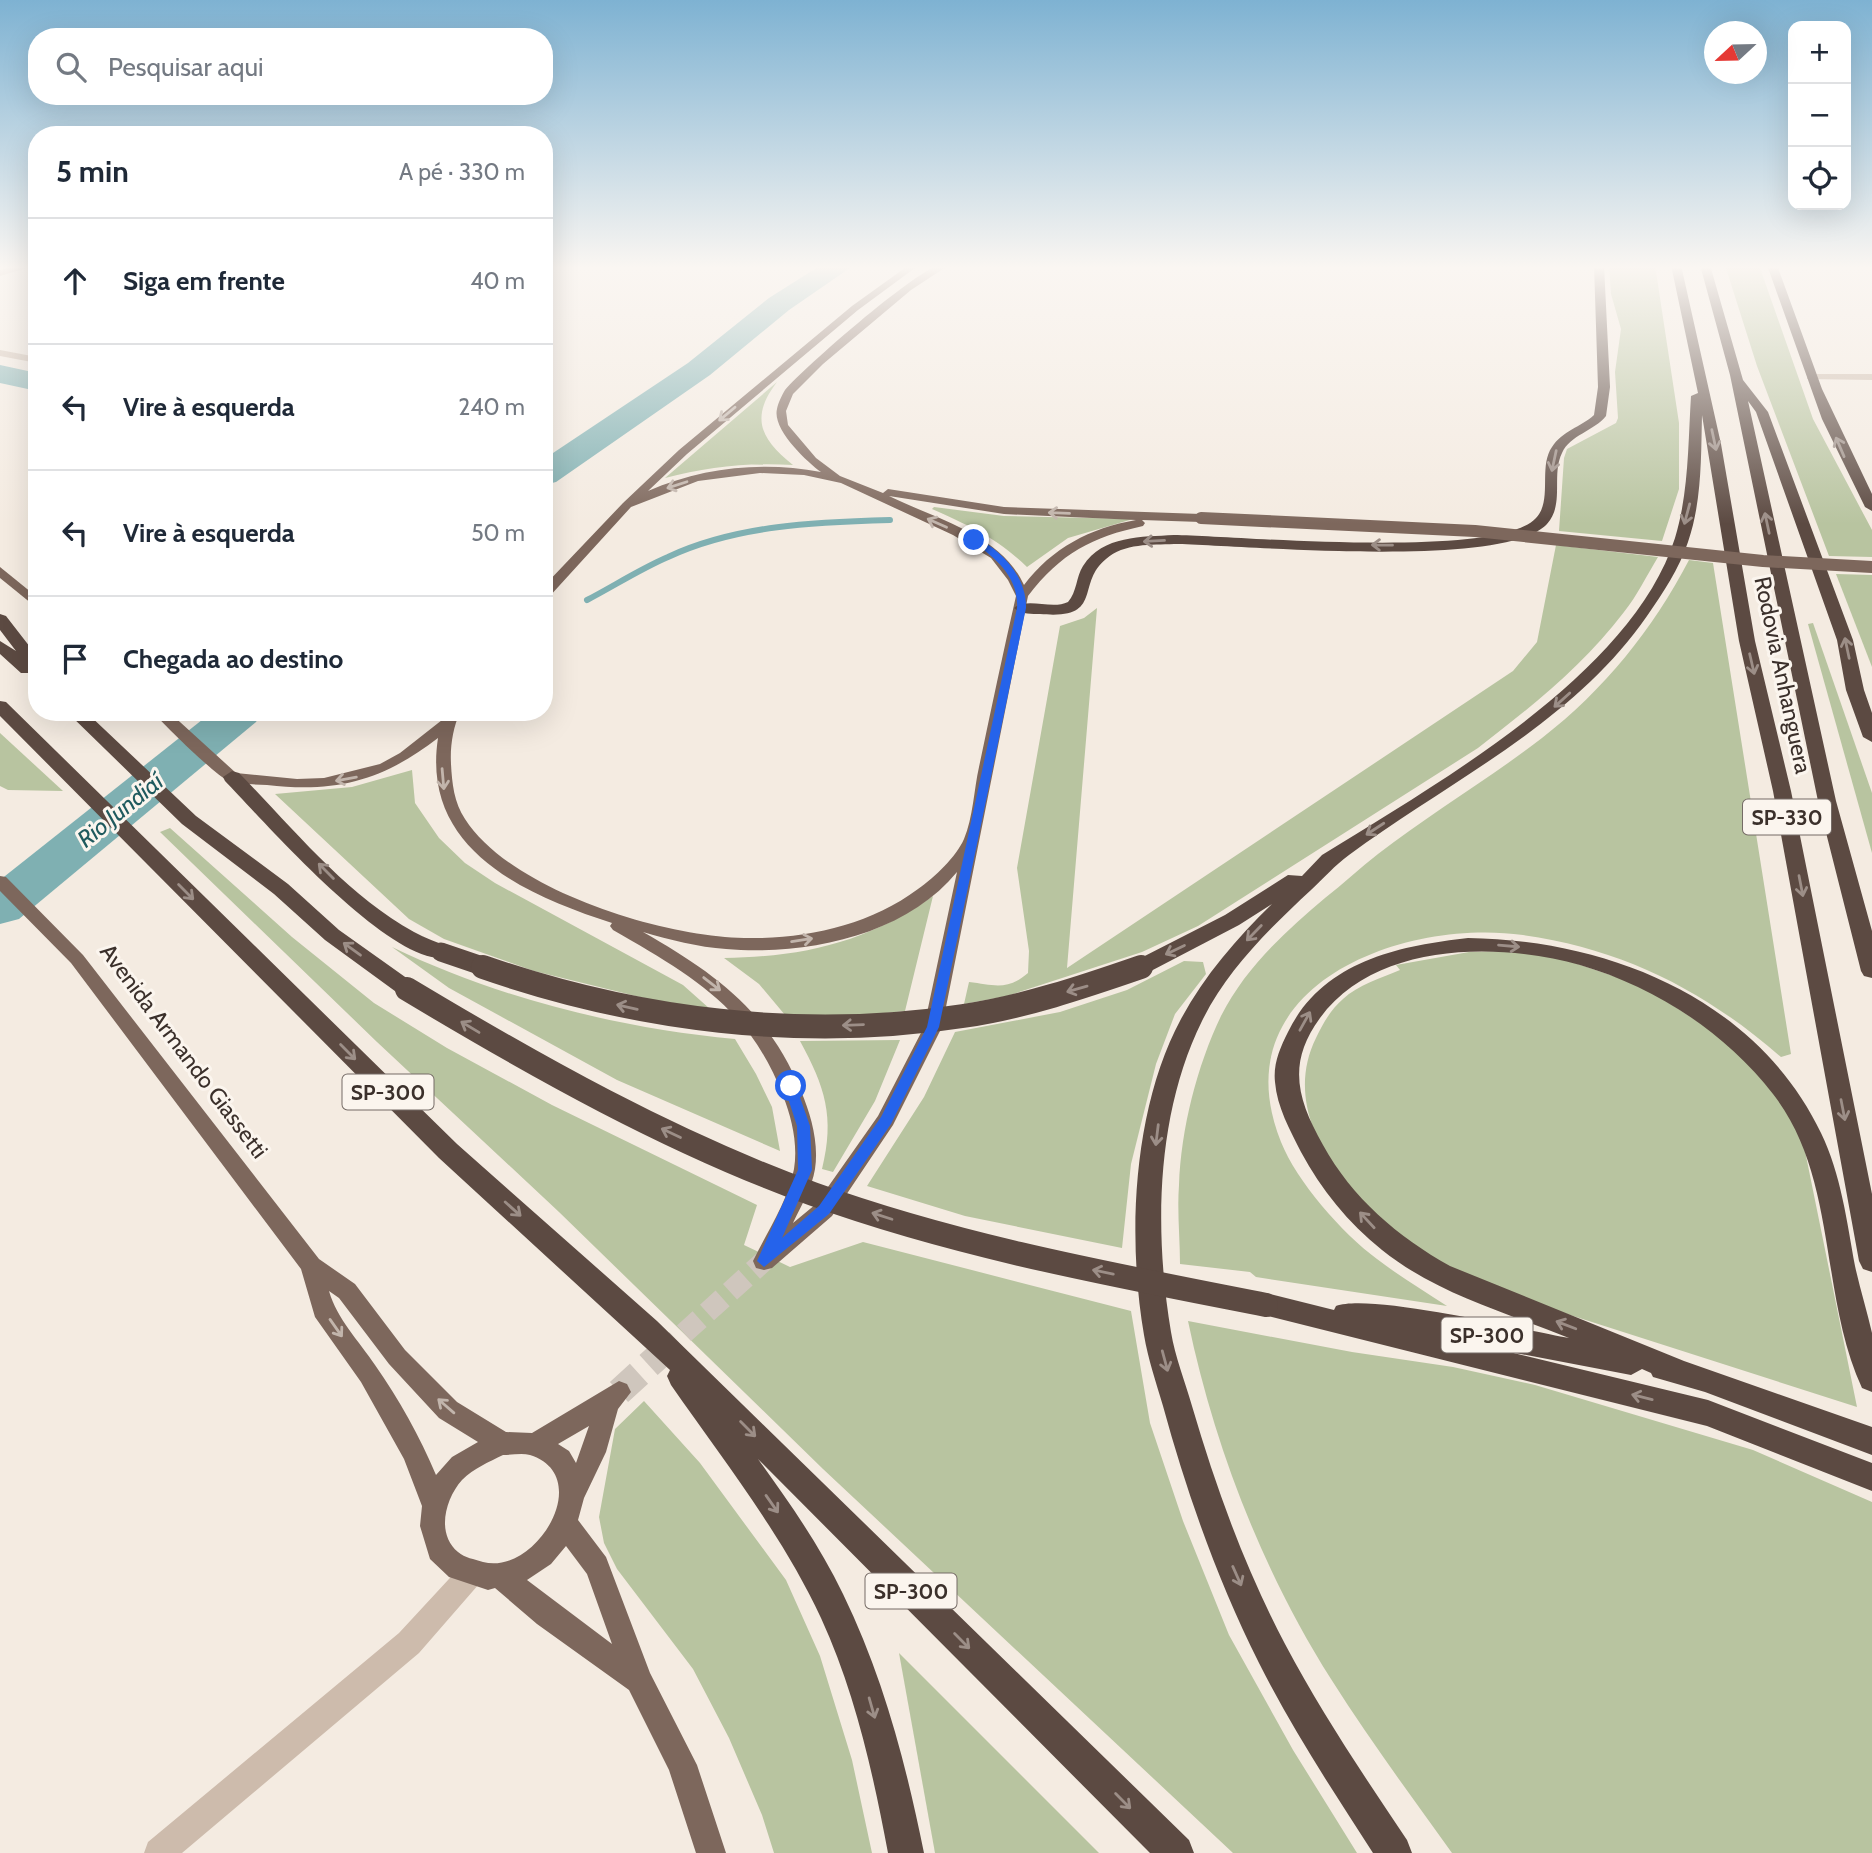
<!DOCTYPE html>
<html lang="pt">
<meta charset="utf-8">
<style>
:root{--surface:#fff;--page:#f6f6f7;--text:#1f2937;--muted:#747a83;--line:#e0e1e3}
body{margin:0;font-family:Cabin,sans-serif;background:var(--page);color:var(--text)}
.controls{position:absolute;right:21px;top:21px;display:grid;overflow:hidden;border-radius:14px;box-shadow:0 7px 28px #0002}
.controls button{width:63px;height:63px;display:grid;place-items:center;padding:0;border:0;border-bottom:2px solid var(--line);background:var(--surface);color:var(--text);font:35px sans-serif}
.compass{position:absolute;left:1704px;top:21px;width:63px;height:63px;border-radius:50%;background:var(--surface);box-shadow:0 7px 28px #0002;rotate:248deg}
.stop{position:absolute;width:21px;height:21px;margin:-16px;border:5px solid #2563eb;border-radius:50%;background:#fff}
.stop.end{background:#2563eb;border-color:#fff;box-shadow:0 2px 7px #0008}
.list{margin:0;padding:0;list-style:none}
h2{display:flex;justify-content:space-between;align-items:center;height:91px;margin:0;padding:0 28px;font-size:30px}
h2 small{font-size:23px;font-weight:400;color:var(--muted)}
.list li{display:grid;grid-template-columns:46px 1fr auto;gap:21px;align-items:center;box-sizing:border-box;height:126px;padding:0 28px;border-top:2px solid var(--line)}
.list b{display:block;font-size:26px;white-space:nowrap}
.list em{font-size:23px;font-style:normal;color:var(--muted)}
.icon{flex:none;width:38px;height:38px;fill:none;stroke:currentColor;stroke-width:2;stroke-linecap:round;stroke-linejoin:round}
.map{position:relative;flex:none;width:1872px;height:1853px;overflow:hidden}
.search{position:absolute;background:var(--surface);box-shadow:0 7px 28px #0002;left:28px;top:28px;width:525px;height:77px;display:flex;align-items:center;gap:18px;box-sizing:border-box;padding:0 24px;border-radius:28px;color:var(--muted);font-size:26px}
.panel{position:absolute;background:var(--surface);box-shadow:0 7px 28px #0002;left:28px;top:126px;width:525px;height:595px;border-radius:28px}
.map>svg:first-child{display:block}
</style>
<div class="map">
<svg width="1872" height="1853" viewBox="0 0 1872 1853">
<rect width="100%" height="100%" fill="#f4ebe1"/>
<g fill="#b8c4a0">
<path d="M1609,265H1655L1679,423V489L1662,541L1559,531L1564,458L1567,449L1616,423L1618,418L1615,372L1621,329L1611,294Z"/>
<path d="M1725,265H1759L1813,419L1872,530V557L1829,556L1757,366Z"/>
<path d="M777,382C750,417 760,439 793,465C749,462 707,467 665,478Z"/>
<path d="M934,507L1004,516L1133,519L1068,538L1027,567C997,538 970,526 932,509Z"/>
<path d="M1556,545L1658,557C1647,575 1637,596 1624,612C1583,666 1531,707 1478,748L1198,926L1142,952L1007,996L964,1004L969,982C994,985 1007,991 1028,973L1029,951L1017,868L1060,626L1084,618L1097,608L1067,968L1513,671L1537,642Z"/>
<path d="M1689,560L1713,563L1791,1054L1781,1057C1705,991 1624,949 1523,935C1400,918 1219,987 1281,1142C1297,1182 1342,1233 1377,1259C1399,1276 1424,1291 1447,1306L1256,1277L1250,1272L1180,1264C1180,1238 1177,1211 1179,1185C1181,1129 1197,1066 1221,1016C1246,967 1284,933 1325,898C1343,884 1360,868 1378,854C1431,813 1489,779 1542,738C1604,690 1653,629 1689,560Z"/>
<path d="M1836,574L1872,575V667Z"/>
<path d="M1813,623L1872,793V853L1808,624Z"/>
<path d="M0,733L63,791L8,790L0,786Z"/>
<path d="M412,770L415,803L439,838L465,863L495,883L683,985L710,1009L648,999L534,971L444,939L409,919L275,794L352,787Z"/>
<path d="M170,828L292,937L374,1003L447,1048L552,1105L757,1205L744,1245L790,1267L863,1242L1131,1311L1150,1423L1183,1521L1229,1635L1293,1750L1357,1853H1233L823,1469L559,1212L377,1042L160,832Z"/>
<path d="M933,896L905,1011L866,1015H785L759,984L724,958C803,957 868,942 933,896Z"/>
<path d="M392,947C498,998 618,1028 735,1039L756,1074L772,1107L780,1151L617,1080L449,988Z"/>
<path d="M1512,951L1557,957L1643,986L1726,1040L1789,1110L1804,1146L1857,1407L1495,1291C1462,1274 1426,1259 1397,1235C1342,1189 1279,1113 1316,1038C1322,1025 1331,1009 1343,999C1358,985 1381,978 1400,970L1396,965L1469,952Z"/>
<path d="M1184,961L1203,962L1206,974L1175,1014L1156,1064L1131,1164L1122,1248L965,1216L867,1186L924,1097L955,1032L1060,1012L1127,990Z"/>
<path d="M900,1040L875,1101L833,1172L822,1169C835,1117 825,1087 800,1041Z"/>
<path d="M1188,1321L1352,1352L1453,1367L1535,1385L1753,1450L1872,1502V1853H1452C1411,1796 1369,1739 1331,1679C1263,1572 1214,1446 1188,1321Z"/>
<path d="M644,1401L700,1463L786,1580L820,1656L852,1760L872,1853H774L762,1815L729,1738L693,1669L617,1569L604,1543L599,1517L615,1429Z"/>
<path d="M899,1653L1099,1853H935Z"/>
</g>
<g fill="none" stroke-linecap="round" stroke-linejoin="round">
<path stroke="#7fb0b2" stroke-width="6" d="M587,600C614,586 640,569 668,557C736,525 817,522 890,520"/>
<g fill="#7fb0b2" fill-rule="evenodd">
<path d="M821,265H851L847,270L789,310L710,375L556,482L544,485V459L688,363L769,298Z"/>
<path d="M0,365L37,373V391L0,383Z"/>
<path d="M212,712H262L256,722L19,919L0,924V880Z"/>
</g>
<path stroke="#cfc6bd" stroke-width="21" stroke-dasharray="21 10" stroke-linecap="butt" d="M661,1354L764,1261"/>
<path stroke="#cfc6bd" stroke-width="27" stroke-dasharray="27 13" stroke-linecap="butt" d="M619,1392L663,1352"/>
<g fill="#cdbbac" fill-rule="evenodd">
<path d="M0,350L37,357V363L0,356Z"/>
<path d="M1810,374H1872V380L1807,379V375Z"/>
<path d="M470,1562L479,1566L483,1575L479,1584L419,1653L182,1853H144L148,1842L399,1633L461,1566Z"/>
</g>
<path fill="#a18a7d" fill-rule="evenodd" d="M22,265H36L0,276V270Z"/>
<g fill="#7d675c" fill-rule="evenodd">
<path d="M909,265H919L858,310L687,454L648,491C703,467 763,461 821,472C806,461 772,429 777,409C778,403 782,395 785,390C807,365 910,275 939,265C940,265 947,265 949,265L911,290L823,364L793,394L786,411L788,425L816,458L840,476L883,493L888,489L1004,507L1201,514L1207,518L1201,522L1142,520L1145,523L1143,526C1092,537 1061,553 1028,596L942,1027L893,1125L832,1216L772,1268L764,1270L756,1268L753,1261C767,1232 788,1201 794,1169C798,1145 792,1118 783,1096C750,1008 691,975 613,930L610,926L612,923C523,894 421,849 438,738C382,781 336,793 267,785C255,784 240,785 229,781C217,777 163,724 153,712H169L236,773L297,779L324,778L380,764L400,753L442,720L446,712H460C453,728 450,746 451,764C452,783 454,803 465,819C510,890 663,937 744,938C806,939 868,926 918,889C935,877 956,857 964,839C973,818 974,789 979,767C991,710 1003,653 1016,596L1008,580L991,558L953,535L841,483L804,475L760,473L698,481L631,507L549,597L544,598V586L623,503L679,450L852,306ZM889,496L1004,514L1136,520C1090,528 1052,548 1024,585C1001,534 935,519 889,496ZM957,872L924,1027L878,1116L816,1204L793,1223C801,1206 812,1188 815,1169C819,1143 811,1115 801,1091C769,1012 715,973 643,932C670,940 698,947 726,949C804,956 905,936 957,872Z"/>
<path d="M0,567L37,597V608L0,578Z"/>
<path d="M0,876L6,877L83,955L319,1259L355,1284L405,1350L457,1402L506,1432L532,1433L619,1381L627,1384L631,1392L618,1409L606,1452L584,1498L578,1520L606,1557L650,1673L697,1765L726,1853H696L669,1770L629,1690L537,1624L495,1588L488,1590L449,1577L430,1559L420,1526L422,1506L404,1459L361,1382L315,1317L301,1269L71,963L0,891ZM329,1291L339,1298L389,1364L439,1418L478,1442L452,1457L436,1475C420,1437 399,1399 375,1365C359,1341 337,1319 329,1291ZM589,1426L576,1463L569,1451L558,1444ZM503,1455C512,1455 522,1453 530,1455C596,1476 536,1576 483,1562C474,1559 465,1558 458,1552C436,1534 445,1499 462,1480C474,1468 489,1462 503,1455ZM566,1546L587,1574L612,1644L527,1580L551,1564Z"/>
</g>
<g fill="#5c4a42" fill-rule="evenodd">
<path d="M1594,265H1604L1610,387L1606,416C1594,431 1570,435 1562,453C1551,475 1565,504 1547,524C1504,570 1242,545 1174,544C1151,545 1124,543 1106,559C1075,584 1105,620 1040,614C1031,614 1020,614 1014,608C1027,597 1052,610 1068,602C1077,592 1076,577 1083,566C1103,535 1142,537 1174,535C1238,536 1498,560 1536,518C1553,500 1538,467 1552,447C1562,431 1581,427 1594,415L1598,387Z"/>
<path d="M1671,265H1681L1721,444L1755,641L1791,791L1872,1194V1272L1863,1269L1859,1261L1773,791L1739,641L1702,415C1701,457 1702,501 1688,542C1679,569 1663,593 1647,616C1572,724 1452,779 1349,855C1335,865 1323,879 1311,890C1270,928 1227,970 1202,1021C1156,1114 1154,1231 1171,1332C1175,1357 1185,1381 1192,1406C1216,1488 1245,1568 1285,1644C1321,1712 1364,1776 1407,1840L1412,1853H1373C1333,1791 1292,1729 1259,1663C1218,1581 1187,1494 1163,1406C1156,1382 1148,1359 1144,1335C1127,1236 1133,1108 1181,1019C1204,976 1237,938 1272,904L1239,925L1149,972L1141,974L1133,972L1130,967L1133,962L1225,915L1288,875L1302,876L1322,855C1438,783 1632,674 1675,538C1689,492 1688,443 1691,396L1698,393Z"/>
<path d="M1700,265H1710L1743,380L1768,412L1853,640L1864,690L1872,713V742L1863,737L1846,690L1837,640L1756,412L1748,401L1836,801L1872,931V978L1864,976L1861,971L1818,801L1730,375Z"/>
<path d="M1767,265H1777L1822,389L1872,494V511L1865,507L1822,419Z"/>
<path d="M0,614L6,616L37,656V673H21L0,654V641L16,651L0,630Z"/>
<path d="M0,701L6,702L457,1144L657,1321L1189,1840L1194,1853H1150L758,1459C789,1502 820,1546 843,1594C883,1676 906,1764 924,1853H888C873,1773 855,1692 821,1618C782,1534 723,1460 671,1385L667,1376L670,1370L439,1158L0,716Z"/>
<path d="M67,712H86L196,816L288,884L339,930L415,984L418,989L415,994L407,997L399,994L325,940L274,894L182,824Z"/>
<path d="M232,771L239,773C293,828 345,894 414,932C425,938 437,942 449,947L452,952L449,957C395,972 262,819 225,781L223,777Z"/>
<path d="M1468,938C1609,940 1757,999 1821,1133C1841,1174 1847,1222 1855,1266C1860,1289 1867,1311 1872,1333C1872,1351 1872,1373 1872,1392L1862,1388C1819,1295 1838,1177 1773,1094C1725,1032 1655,987 1580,965C1497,942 1376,942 1320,1018C1287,1063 1297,1099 1323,1145C1352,1198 1398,1237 1450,1266L1684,1361L1872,1427V1455L1705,1392L1653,1377L1651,1373L1642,1369L1631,1375L1505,1351L1708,1400L1872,1463V1491L1707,1426L1256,1313L1252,1305L1256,1297L1266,1293L1334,1310L1336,1306C1371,1293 1524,1330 1569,1338C1505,1312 1437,1294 1382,1250C1348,1223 1321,1189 1301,1152C1290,1130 1277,1107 1275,1082C1273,1064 1280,1048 1288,1032C1322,962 1397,946 1468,938Z"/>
</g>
<path stroke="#7d675c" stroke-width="12" d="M1201,518L1475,531L1763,561L1872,567"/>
<g stroke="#5c4a42" stroke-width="19">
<path d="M441,952L488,968"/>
<path d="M1137,968L1141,967"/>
</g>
<g stroke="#5c4a42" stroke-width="24">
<path d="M483,967C636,1020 802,1041 963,1016C1024,1007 1083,987 1141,967"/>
<path d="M407,989C537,1067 670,1142 813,1194C960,1247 1114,1275 1266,1305"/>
</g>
</g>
<defs><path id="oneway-shaft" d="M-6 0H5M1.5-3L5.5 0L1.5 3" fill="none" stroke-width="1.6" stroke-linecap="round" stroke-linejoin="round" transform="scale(1.75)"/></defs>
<g stroke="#c2b5ac">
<use href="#oneway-shaft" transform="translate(727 414) rotate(140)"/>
<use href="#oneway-shaft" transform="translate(677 485) rotate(162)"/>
<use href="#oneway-shaft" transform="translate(1059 513) rotate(-178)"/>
<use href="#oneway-shaft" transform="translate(937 523) rotate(-156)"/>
<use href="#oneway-shaft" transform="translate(346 779) rotate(170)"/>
<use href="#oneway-shaft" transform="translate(443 779) rotate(85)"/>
<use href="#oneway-shaft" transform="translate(802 940) rotate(-9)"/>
<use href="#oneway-shaft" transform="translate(712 984) rotate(38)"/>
<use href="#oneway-shaft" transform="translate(336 1328) rotate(55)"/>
<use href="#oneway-shaft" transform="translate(446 1406) rotate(-139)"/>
</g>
<g stroke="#9c8e87">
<use href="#oneway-shaft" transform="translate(1714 440) rotate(78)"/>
<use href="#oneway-shaft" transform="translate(1840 447) rotate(-113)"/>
<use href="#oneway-shaft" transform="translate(1554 461) rotate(102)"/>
<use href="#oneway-shaft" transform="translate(1687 514) rotate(105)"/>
<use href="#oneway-shaft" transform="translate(1767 523) rotate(-102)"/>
<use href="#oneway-shaft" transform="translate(1154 541) rotate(177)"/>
<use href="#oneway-shaft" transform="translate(1382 545) rotate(-179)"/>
<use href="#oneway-shaft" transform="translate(1847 648) rotate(-102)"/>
<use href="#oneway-shaft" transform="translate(1752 664) rotate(77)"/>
<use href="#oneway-shaft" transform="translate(1562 700) rotate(138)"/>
<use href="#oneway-shaft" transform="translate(1375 829) rotate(147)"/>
<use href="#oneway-shaft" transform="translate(326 871) rotate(-135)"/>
<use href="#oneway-shaft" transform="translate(1801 886) rotate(79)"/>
<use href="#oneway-shaft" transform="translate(186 892) rotate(45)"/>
<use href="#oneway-shaft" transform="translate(1254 933) rotate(134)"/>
<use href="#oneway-shaft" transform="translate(1509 946) rotate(5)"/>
<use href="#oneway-shaft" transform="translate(352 949) rotate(-144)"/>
<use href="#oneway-shaft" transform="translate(1175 950) rotate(154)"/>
<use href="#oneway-shaft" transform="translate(1077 989) rotate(164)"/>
<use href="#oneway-shaft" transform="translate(627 1007) rotate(-167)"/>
<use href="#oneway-shaft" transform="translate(1305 1021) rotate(-61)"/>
<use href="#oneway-shaft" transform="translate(853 1025) rotate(178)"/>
<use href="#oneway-shaft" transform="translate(470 1027) rotate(-149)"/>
<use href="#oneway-shaft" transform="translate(348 1052) rotate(45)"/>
<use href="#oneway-shaft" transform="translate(1843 1110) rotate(79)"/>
<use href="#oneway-shaft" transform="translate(671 1133) rotate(-155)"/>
<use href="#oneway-shaft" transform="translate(1157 1135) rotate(97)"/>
<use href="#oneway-shaft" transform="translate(513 1209) rotate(42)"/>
<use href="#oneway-shaft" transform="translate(882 1216) rotate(-162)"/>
<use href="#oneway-shaft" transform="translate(1367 1220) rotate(-133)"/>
<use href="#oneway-shaft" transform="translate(1103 1272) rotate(-168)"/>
<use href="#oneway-shaft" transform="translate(1566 1325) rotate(-159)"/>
<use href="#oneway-shaft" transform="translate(1165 1361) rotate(75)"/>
<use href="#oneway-shaft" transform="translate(1642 1397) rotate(-166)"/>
<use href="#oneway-shaft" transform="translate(748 1429) rotate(45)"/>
<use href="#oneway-shaft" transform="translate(772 1504) rotate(55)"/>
<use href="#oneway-shaft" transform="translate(1237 1576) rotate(66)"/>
<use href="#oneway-shaft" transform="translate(962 1641) rotate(45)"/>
<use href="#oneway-shaft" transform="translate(872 1708) rotate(74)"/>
<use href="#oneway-shaft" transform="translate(1123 1801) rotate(45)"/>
</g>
<linearGradient id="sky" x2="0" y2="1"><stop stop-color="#7eb2d2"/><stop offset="0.51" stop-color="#faf6f2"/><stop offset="1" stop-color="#faf6f2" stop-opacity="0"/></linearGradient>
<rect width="1872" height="524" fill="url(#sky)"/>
<path fill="#2563eb" d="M974,537C1001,549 1027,577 1026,608L939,1027L891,1124L829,1214L764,1267L757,1261L798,1170L797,1126L784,1086L786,1083H795L810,1126L812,1170L782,1238L819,1206L881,1117L927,1027L1017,608C1019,577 995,557 971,541Z"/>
<g text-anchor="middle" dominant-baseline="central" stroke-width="6" stroke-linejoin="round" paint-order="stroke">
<g fill="#fbf5ee" stroke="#756b66" stroke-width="2">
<rect x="1743" y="799.5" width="88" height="35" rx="5"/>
<rect x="342.5" y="1074.5" width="91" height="35" rx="5"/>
<rect x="1441.5" y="1317.5" width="91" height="35" rx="5"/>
<rect x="865.5" y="1573.5" width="91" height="35" rx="5"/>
</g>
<g font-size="21" font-weight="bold" fill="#3b302b">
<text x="1787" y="817">SP-330</text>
<text x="388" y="1092">SP-300</text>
<text x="1487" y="1335">SP-300</text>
<text x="911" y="1591">SP-300</text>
</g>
<g font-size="23" fill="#3b302b" stroke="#fbf5ee">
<text transform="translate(1783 675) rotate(78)">Rodovia Anhanguera</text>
<text transform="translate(184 1051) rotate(53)">Avenida Armando Giassetti</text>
</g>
<g font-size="24" font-style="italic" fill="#1f5a5e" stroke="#fbf5ee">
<text transform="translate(120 810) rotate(-39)">Rio Jundiaí</text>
</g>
</g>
</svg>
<div class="controls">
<button>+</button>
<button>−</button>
<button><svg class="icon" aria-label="locate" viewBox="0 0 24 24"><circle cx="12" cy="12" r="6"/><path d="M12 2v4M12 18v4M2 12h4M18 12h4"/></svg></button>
</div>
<svg class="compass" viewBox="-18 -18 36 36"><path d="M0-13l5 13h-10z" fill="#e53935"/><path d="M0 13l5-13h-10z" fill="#747a83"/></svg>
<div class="stop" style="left:791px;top:1086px"></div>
<div class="stop end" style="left:974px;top:540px"></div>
<div class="search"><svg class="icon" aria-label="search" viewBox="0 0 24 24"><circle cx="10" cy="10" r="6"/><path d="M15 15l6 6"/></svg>Pesquisar aqui</div>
<section class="panel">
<h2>5 min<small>A pé · 330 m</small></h2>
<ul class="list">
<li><svg class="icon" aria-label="ahead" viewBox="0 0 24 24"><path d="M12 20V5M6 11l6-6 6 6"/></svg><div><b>Siga em frente</b></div><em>40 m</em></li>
<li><svg class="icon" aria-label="left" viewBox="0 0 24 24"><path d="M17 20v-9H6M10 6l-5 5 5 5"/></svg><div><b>Vire à esquerda</b></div><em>240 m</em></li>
<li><svg class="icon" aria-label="left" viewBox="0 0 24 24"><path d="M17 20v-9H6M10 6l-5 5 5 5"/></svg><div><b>Vire à esquerda</b></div><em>50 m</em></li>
<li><svg class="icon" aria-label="arrive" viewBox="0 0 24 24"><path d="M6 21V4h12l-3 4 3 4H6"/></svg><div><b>Chegada ao destino</b></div></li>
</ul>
</section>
</div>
